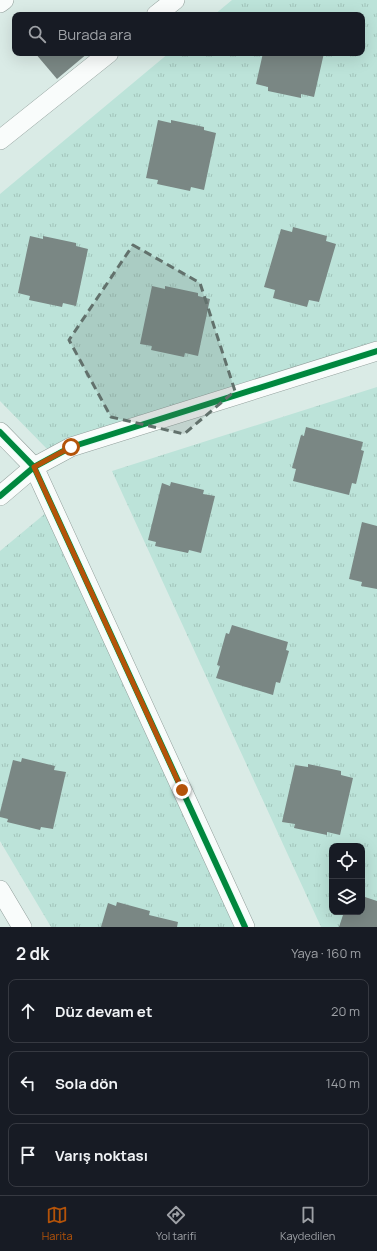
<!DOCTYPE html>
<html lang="tr">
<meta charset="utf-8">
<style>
:root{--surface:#171b24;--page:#20242c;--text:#f1f3f6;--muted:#9ea1a6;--line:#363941;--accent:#b45309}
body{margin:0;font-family:Manrope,sans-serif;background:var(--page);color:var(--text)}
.controls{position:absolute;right:12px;bottom:12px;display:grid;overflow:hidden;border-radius:8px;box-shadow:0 4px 16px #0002}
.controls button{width:36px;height:36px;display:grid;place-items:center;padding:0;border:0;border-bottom:1px solid var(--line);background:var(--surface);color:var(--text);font:20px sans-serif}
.stop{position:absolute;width:12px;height:12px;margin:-9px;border:3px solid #b45309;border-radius:50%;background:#fff}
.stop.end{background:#b45309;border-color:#fff;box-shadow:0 1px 4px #0008}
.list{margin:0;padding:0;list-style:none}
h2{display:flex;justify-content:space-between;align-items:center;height:52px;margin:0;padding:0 16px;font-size:17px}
h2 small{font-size:13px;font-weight:400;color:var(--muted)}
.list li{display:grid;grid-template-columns:26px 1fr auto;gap:12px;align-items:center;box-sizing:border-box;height:64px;margin:0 8px 8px;padding:0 8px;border:1px solid var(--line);border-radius:8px}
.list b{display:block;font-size:15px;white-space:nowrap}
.list em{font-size:13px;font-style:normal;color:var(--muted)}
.icon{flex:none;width:22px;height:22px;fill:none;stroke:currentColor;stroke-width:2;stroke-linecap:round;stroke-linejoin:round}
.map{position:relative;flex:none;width:377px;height:927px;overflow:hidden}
.search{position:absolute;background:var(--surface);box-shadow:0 4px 16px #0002;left:12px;right:12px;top:12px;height:44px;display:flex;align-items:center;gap:10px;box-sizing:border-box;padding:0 14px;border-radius:8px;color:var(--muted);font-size:15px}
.sheet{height:268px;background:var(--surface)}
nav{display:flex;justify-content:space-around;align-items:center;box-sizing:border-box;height:56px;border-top:1px solid var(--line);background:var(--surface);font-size:11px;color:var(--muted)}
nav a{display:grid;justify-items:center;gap:2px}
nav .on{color:var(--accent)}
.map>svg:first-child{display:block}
</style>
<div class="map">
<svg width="377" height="927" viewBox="0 0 377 927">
<defs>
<pattern id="grass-tufts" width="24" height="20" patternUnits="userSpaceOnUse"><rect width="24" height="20" fill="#bce3d9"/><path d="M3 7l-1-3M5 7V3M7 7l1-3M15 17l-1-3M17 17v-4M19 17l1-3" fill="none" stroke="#a1c3ba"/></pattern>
</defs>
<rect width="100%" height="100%" fill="#daebe6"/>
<g fill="url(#grass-tufts)" fill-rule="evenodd">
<path d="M232,0H377V356L50,452L0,401V194L169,53H362V15H214Z"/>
<path d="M377,387V927H321L112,471ZM332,846H362V912H332Z"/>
<path d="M47,512L253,927H51L0,841V551Z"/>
</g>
<g fill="#7a8784">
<path d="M35,53H88L57,79Z"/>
<path d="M263,53H324L314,97L301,94V98L268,91V87L256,84Z"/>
<path d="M158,120L171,123V120L204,127V130L216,133L204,190L191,187L190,191L157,184L158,180L146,178Z"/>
<path d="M293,227L327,236L326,241L336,244L319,302L309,300L307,307L273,298L275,290L264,287L281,229L292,232Z"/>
<path d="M30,236L43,239V236L76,243V246L88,249L76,306L63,303L62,307L29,300L30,296L18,293Z"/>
<path d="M152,286L165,289V286L198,293V296L210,299L198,356L185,353L184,357L151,350L152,346L140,344Z"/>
<path d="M306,427L363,442L361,450L364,451L356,484L352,483L349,495L293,481L296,469L292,468L301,435L304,436Z"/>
<path d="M171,482L204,490L203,494L215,496L201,553L189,550L188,553L155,546L156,542L148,540L162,483L170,486Z"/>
<path d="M362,522L377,526V589L361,586L362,582L349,579Z"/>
<path d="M232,625L288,642L286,650L289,651L280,683L276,682L273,695L216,678L220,666L217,665L226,633L229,634Z"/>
<path d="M22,758L55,766L54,770L66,772L53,829L41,827L40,830L7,822L8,819L0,817V812L13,760L21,762Z"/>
<path d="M308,764L341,771V775L353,778L340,835L327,832V835L294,828L295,824L282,822L295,765L308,767Z"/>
<path d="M362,896L377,901V927H339L344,912H362Z"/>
<path d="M117,902L150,911L149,915L178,922L177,927H101L108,903L116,906Z"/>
</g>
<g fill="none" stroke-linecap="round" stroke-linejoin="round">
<defs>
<g id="street">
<path d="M0,3L4,0"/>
<path d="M156,15L175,0"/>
<path d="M0,140L109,53"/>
<path d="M0,432L34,467L245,927"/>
<path d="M0,496L34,467L71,447L377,351"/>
<path d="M0,890L22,927"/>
</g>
</defs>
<use href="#street" stroke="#919f9b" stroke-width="20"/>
<use href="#street" stroke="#f9fcfb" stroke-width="19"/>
<defs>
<g id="cycleway">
<path d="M0,432L34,467L245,927"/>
<path d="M0,496L34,467L71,447L377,351"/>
</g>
</defs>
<use href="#cycleway" stroke="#e4fff7" stroke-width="8"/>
<use href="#cycleway" stroke="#00873e" stroke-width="6"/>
</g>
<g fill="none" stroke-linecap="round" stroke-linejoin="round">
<path stroke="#b45309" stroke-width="5" d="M71,447L34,467L182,790"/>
</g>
<path fill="#62716c" fill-opacity="0.2" stroke="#62716c" stroke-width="3" stroke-dasharray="8 5" stroke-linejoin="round" d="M133,245L200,283L235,391L184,434L111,417L69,340Z"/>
</svg>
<div class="controls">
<button><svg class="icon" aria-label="locate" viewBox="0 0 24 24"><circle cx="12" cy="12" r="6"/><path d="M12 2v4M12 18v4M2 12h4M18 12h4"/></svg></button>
<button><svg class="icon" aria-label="layers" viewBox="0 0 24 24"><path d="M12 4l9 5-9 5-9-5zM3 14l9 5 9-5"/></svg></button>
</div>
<div class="stop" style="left:71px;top:447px"></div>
<div class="stop end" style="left:182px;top:790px"></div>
<div class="search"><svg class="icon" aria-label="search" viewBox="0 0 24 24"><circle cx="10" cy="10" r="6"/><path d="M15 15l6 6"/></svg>Burada ara</div>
</div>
<section class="sheet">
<h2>2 dk<small>Yaya · 160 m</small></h2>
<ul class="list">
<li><svg class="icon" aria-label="ahead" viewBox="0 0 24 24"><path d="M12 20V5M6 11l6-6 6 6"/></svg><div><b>Düz devam et</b></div><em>20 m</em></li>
<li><svg class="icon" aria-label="left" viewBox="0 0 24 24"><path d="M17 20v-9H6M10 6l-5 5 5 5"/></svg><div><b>Sola dön</b></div><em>140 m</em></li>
<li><svg class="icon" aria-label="arrive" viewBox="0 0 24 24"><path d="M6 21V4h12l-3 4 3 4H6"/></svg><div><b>Varış noktası</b></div></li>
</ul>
</section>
<nav>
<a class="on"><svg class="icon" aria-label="map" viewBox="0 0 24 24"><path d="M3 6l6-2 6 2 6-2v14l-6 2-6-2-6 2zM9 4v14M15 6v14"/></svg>Harita</a>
<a><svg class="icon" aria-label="directions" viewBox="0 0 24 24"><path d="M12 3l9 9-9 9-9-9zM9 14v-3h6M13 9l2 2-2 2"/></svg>Yol tarifi</a>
<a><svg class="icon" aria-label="saved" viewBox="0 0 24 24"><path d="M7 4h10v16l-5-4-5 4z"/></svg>Kaydedilen</a>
</nav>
